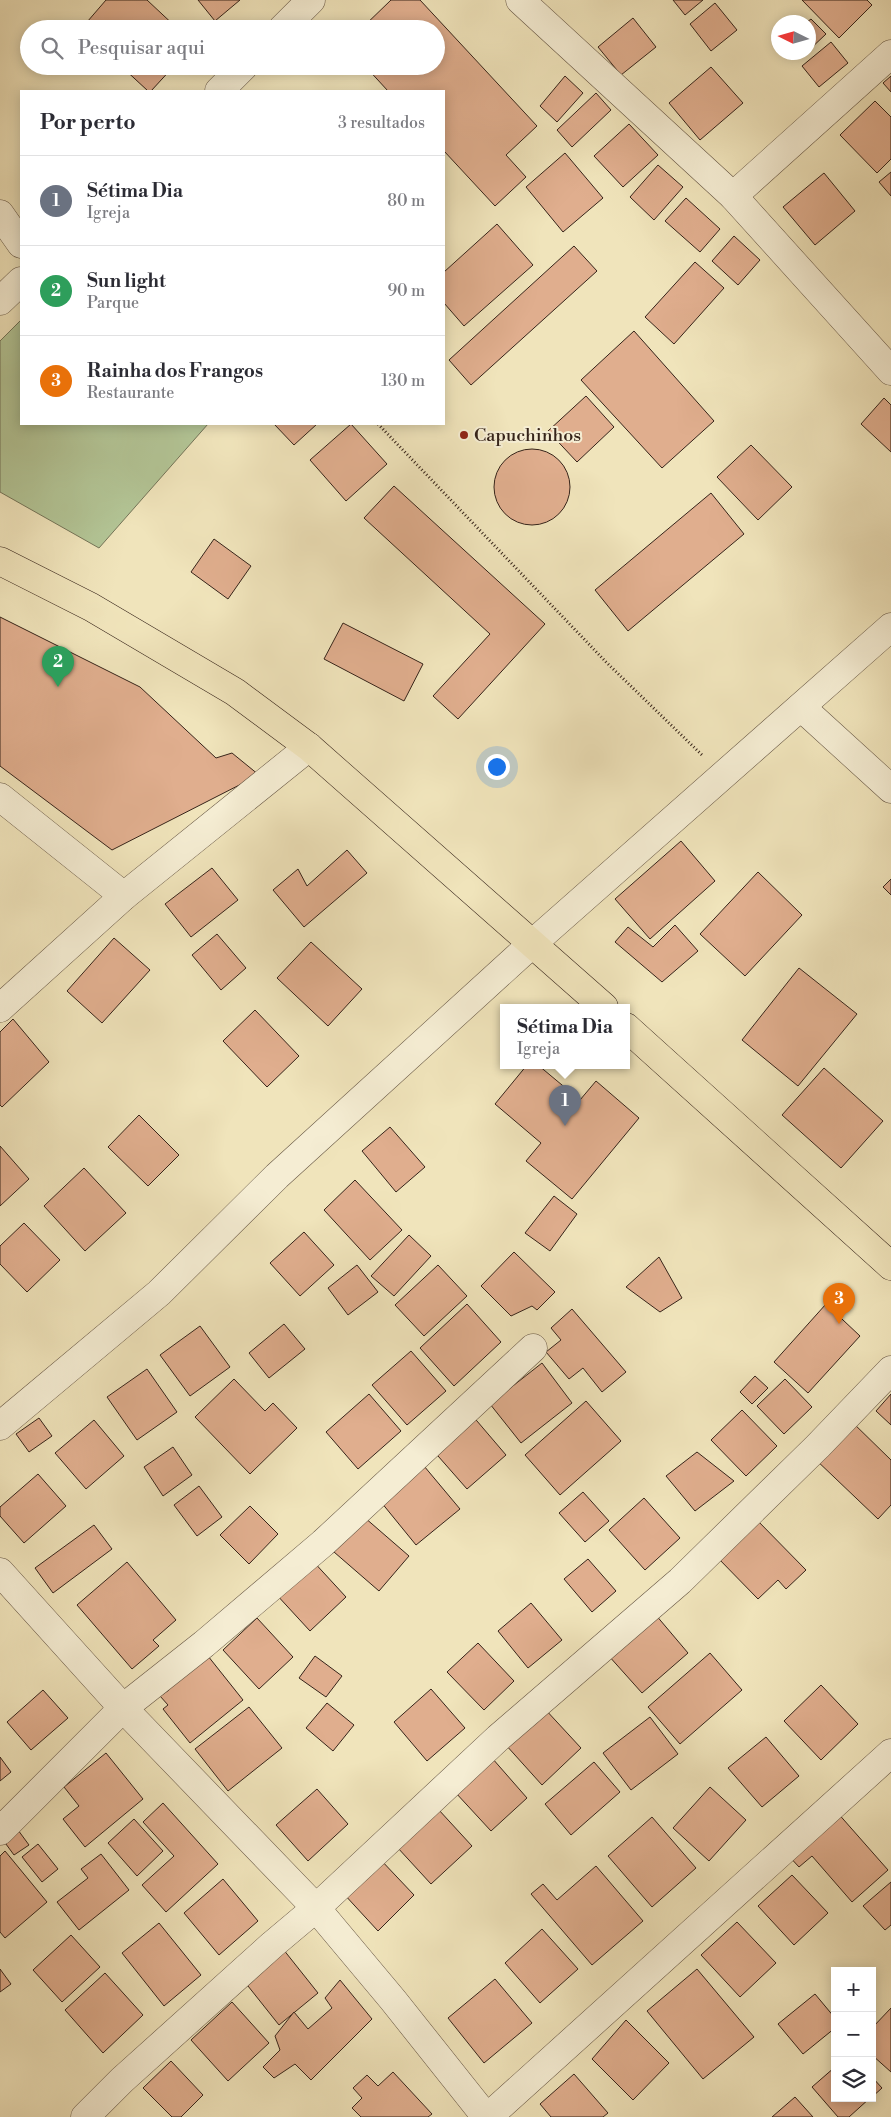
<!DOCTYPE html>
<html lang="pt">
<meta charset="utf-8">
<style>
:root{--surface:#fff;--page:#f2f2f3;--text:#2b2b33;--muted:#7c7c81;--line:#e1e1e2;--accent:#1a73e8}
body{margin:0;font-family:"Libre Bodoni",serif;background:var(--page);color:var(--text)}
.controls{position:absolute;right:15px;bottom:15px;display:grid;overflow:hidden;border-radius:0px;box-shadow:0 2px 12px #0003}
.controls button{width:45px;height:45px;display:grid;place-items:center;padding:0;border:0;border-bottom:1px solid var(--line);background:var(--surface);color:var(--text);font:25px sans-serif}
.compass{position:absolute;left:771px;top:15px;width:45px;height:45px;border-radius:50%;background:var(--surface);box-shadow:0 2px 12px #0003;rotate:275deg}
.you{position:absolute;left:496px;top:766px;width:18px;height:18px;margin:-12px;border:4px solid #fff;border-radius:50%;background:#1a73e8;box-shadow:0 0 0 8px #1a73e833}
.badge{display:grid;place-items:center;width:32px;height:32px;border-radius:50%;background:var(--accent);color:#fff;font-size:16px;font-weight:700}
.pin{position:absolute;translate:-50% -41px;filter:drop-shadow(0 1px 2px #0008)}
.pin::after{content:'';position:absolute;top:26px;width:18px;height:15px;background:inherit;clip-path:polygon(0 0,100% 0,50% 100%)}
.popup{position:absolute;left:500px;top:1004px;width:130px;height:65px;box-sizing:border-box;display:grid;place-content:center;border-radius:0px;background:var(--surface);filter:drop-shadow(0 1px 4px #0005);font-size:16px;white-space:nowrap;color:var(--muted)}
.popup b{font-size:19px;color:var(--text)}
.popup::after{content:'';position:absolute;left:50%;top:100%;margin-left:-10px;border:10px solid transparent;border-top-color:var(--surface)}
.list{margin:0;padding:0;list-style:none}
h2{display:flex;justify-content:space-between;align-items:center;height:65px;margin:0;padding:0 20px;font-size:21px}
h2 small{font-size:16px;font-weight:400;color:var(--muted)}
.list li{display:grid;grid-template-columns:32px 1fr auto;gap:15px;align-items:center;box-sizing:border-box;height:90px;padding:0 20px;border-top:1px solid var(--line)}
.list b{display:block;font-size:19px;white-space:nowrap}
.list p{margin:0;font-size:16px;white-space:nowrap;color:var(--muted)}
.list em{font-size:16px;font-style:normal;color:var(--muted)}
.icon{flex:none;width:28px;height:28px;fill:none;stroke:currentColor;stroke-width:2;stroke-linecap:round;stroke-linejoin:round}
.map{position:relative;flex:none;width:891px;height:2117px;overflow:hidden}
.search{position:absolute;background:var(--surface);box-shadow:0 2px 12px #0003;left:20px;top:20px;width:425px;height:55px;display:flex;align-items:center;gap:12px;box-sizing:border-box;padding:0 18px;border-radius:28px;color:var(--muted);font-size:19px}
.panel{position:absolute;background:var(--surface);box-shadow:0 2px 12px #0003;left:20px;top:90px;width:425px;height:335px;border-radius:0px}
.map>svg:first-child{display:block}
</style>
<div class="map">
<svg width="891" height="2117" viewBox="0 0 891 2117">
<rect width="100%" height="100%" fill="#f0e4bb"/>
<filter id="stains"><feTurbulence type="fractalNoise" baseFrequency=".004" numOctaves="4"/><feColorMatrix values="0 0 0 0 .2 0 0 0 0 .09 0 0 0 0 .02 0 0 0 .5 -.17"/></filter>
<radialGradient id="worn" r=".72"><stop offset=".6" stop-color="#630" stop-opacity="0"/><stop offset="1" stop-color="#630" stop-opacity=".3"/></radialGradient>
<path fill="#b3c596" stroke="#747458" d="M21,320V424H208L99,548L0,492V341Z"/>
<g fill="#e0ae8e" stroke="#36241a">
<path d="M106,0H147L178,29H81Z"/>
<path d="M198,0H240L215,21Z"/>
<path d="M391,0H420L537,126L506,155L526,177L495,206L444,151V91H388L365,66H436V29H361Z"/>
<path d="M673,0H703L685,15Z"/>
<path d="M802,0H867L872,5L839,38Z"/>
<path d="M715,3L737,30L711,51L690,24Z"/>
<path d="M633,18L656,47L621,75L598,47Z"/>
<path d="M811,19L826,34L808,51V22H807Z"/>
<path d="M831,42L848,63L819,87L802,66Z"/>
<path d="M121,66H174L151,91H148Z"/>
<path d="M711,67L743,103L700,140L669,103Z"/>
<path d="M565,76L583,93L557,122L540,106Z"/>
<path d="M891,76V92L883,83Z"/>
<path d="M596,93L611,110L572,147L557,130Z"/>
<path d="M875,101L891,117V159L877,173L840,135Z"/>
<path d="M629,124L658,155L623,187L594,156Z"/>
<path d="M565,153L603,198L563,232L526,187Z"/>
<path d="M658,165L683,187L654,220L630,197Z"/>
<path d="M891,172V196L879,182Z"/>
<path d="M824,173L855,211L815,245L783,207Z"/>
<path d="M686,198L720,229L700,252L665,221Z"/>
<path d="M497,224L533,265L464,326L444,303V272Z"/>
<path d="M734,236L760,260L738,285L712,261Z"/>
<path d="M574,246L597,271L471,385L449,360Z"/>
<path d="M695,262L724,288L674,344L645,317Z"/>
<path d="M634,331L714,421L662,468L581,380Z"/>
<path d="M586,396L614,427L577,462L548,431Z"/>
<path d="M884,398L891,405V452L861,424Z"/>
<path d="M274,424H317L294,445Z"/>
<path d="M351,424L387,464L346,501L310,460Z"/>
<path d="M751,445L792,487L758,520L717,477Z"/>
<circle cx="532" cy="487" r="38"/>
<path d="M394,486L545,624L458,719L433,696L490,634L364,518Z"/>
<path d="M711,493L744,534L628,631L595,590Z"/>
<path d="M214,539L251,566L228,599L191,572Z"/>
<path d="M0,617L140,687L216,758L232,753L259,775L112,850L0,766Z"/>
<path d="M343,623L423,664L404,701L324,659Z"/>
<path d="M681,841L715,881L650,939L615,899Z"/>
<path d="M347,850L367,873L304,927L273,890L298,869L307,886Z"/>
<path d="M212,868L238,900L191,937L165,904Z"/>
<path d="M758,872L802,915L745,976L700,934Z"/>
<path d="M891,879V895L883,887Z"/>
<path d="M675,925L698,951L662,982L615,942L628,927L653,947Z"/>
<path d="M217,934L246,968L221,990L192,955Z"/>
<path d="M114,938L150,970L102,1023L67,991Z"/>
<path d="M311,942L362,989L328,1026L277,978Z"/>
<path d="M799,968L857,1014L798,1086L742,1040Z"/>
<path d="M255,1010L299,1056L267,1087L223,1041Z"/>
<path d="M13,1019L49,1062L2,1107L0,1105V1032Z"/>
<path d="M527,1065H538L580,1100L596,1081L639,1118L572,1199L526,1161L541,1143L495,1104Z"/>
<path d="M824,1068L883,1121L841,1168L782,1115Z"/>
<path d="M139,1115L179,1155L148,1186L108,1147Z"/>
<path d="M390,1127L425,1167L396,1192L362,1151Z"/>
<path d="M0,1146L29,1179L0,1206Z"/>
<path d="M84,1168L126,1213L85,1251L44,1206Z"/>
<path d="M355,1180L402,1230L370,1260L324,1210Z"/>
<path d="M554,1196L577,1214L550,1251L525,1233Z"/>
<path d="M24,1223L60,1260L27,1292L0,1264V1246Z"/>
<path d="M304,1232L334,1265L300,1296L270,1263Z"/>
<path d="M409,1235L431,1256L394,1296L371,1276Z"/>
<path d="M514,1252L555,1292L537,1310L532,1306L511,1316L481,1286Z"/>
<path d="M659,1257L682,1298L660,1312L626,1287Z"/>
<path d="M357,1265L378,1292L348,1315L328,1288Z"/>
<path d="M438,1265L467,1296L424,1336L395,1305Z"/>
<path d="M467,1304L501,1342L454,1386L420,1348Z"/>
<path d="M826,1304L860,1336L808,1393L774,1362Z"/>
<path d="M572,1309L626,1372L602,1392L583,1368L569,1379L546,1352L561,1340L551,1328Z"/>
<path d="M284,1324L305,1349L269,1378L249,1353Z"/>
<path d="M200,1326L230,1367L190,1396L160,1355Z"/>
<path d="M411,1351L446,1391L407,1425L372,1385Z"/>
<path d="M542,1363L572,1403L521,1443L490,1404Z"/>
<path d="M147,1369L177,1412L137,1440L107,1397Z"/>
<path d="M755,1376L768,1388L752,1404L740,1392Z"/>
<path d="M234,1379L265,1411L273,1403L297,1428L250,1474L195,1417Z"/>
<path d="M785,1379L812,1407L784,1434L757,1406Z"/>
<path d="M369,1394L401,1431L358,1469L326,1432Z"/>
<path d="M891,1394V1425L876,1411Z"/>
<path d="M586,1401L621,1441L560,1495L525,1455Z"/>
<path d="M742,1410L777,1446L746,1476L711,1440Z"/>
<path d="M471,1414L506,1455L467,1489L431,1448Z"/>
<path d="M39,1418L52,1436L29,1452L16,1434Z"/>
<path d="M849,1419L891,1460V1505L878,1519L813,1457Z"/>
<path d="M94,1420L124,1456L86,1489L55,1453Z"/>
<path d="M173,1447L192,1475L163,1496L144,1467Z"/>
<path d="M697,1452L734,1481L695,1511L666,1476Z"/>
<path d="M424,1466L460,1509L416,1545L381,1502Z"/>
<path d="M38,1474L66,1506L24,1543L0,1516V1507Z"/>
<path d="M199,1486L222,1517L197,1536L174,1505Z"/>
<path d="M583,1492L609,1521L585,1542L559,1513Z"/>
<path d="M644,1498L680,1538L645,1570L609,1530Z"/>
<path d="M250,1506L278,1534L249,1564L220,1535Z"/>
<path d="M364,1517L409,1556L379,1591L334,1552Z"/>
<path d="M755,1518L806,1570L786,1589L778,1580L758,1599L716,1556Z"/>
<path d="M94,1525L112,1549L53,1593L35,1568Z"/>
<path d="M311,1559L346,1597L310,1631L275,1593Z"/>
<path d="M588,1559L616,1591L592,1612L564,1579Z"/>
<path d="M127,1562L176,1620L153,1640L159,1646L132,1669L77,1605Z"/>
<path d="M531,1603L562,1640L528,1668L498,1631Z"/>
<path d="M655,1614L688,1653L642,1693L608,1655Z"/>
<path d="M257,1618L293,1657L259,1689L223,1650Z"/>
<path d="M478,1643L514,1681L484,1710L447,1672Z"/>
<path d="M204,1651L243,1700L190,1743L163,1709L168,1705L160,1696L169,1690L164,1684Z"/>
<path d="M710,1653L742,1690L680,1744L648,1707Z"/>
<path d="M315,1656L342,1676L326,1697L299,1678Z"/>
<path d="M821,1685L858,1724L821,1760L784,1721Z"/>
<path d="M431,1689L465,1728L427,1761L394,1722Z"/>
<path d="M43,1690L68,1718L31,1750L7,1722Z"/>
<path d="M327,1703L354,1725L333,1751L306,1728Z"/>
<path d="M249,1707L282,1748L228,1791L195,1749Z"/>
<path d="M544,1708L581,1748L542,1785L505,1744Z"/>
<path d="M650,1717L678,1754L631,1790L603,1753Z"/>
<path d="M766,1737L799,1776L762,1807L728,1768Z"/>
<path d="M106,1753L143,1799L85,1847L63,1819L79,1806L64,1787Z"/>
<path d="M0,1757L11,1772L0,1781Z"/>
<path d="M492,1758L527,1798L491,1831L455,1792Z"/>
<path d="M594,1762L620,1792L571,1835L545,1804Z"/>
<path d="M710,1787L746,1820L709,1861L673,1828Z"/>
<path d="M317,1789L348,1824L308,1861L276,1825Z"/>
<path d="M163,1803L218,1864L166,1912L142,1885L174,1856L143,1822Z"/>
<path d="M438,1809L472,1846L431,1884L397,1847Z"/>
<path d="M836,1811L888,1870L852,1902L812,1856L799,1867L787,1854Z"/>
<path d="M652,1817L696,1868L652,1907L608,1856Z"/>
<path d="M134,1819L163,1851L137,1876L108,1843Z"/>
<path d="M18,1830L29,1845L14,1855L3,1840Z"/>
<path d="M38,1844L58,1869L42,1882L22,1857Z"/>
<path d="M5,1851L47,1902L5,1938L0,1932V1856Z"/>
<path d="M101,1854L129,1890L79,1930L57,1902L88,1878L81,1869Z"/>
<path d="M379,1858L414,1895L378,1931L343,1893Z"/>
<path d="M596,1866L643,1921L592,1965L531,1894L543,1884L557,1900Z"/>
<path d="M792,1875L828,1913L794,1945L758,1906Z"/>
<path d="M223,1879L258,1921L219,1955L184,1913Z"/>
<path d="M891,1882V1925L885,1930L863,1906Z"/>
<path d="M737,1922L776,1963L740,1997L701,1955Z"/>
<path d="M159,1923L201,1975L164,2006L122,1953Z"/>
<path d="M542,1929L578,1969L540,2003L505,1963Z"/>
<path d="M71,1935L100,1967L62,2002L33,1970Z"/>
<path d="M283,1949L318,1993L279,2025L244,1981Z"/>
<path d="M0,1969L11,1984L0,1992Z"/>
<path d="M697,1969L754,2037L703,2079L647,2011Z"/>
<path d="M105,1973L143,2015L103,2053L65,2010Z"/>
<path d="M495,1979L532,2023L484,2063L448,2018Z"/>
<path d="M340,1980L372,2019L311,2080L295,2064L274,2078L263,2067L280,2050L275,2036L294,2012L308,2029L332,2008L325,1998Z"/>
<path d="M815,1994L835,2018V2028L803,2054L778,2024Z"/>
<path d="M232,2002L269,2043L228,2081L191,2040Z"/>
<path d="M891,2008V2072L872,2055V2028Z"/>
<path d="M626,2020L669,2063L633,2100L592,2059Z"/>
<path d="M171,2061L203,2095L181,2117H172L143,2088Z"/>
<path d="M835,2067V2098H870L849,2117H838L812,2087Z"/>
<path d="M393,2072L432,2114L428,2117H361L352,2108L362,2098L353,2088L367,2075L378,2086Z"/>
<path d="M574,2074L608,2113L603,2117H551L540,2104Z"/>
<path d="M872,2077L882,2088L872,2097Z"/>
<path d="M795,2097L813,2117H772Z"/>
</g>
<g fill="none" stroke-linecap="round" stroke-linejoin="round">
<defs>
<g id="minor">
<path d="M520,0L733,196L891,371"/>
<path d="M282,29L311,0"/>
<path d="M219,91L244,66"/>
<path d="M733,196L891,54"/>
<path d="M0,214L21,244"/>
<path d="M0,301L21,281"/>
<path d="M801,707L891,789"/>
<path d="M0,797L124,896"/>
<path d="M533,943L891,627"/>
<path d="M0,1008L124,896L309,747"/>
<path d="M0,1572L123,1708L316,1908L393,2000L486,2117"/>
<path d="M0,1831L123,1708L204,1644L323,1543L533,1348"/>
<path d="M85,2117L122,2080L272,1945L316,1908L498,1738L680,1581L818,1446L891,1370"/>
<path d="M488,2117L891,1753"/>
</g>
<path id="tertiary" d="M0,1426L159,1293L277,1176L533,943"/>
<g id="primary">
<path d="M0,561L91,607L235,692L309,747L604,1007"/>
<path d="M626,1027L891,1266"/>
</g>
</defs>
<use href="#minor" stroke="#645442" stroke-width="29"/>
<use href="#tertiary" stroke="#645442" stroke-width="29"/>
<use href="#primary" stroke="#36241a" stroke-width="29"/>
<path stroke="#36241a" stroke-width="3" stroke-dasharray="1 2.5" stroke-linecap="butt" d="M378,424L606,662L702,755"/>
<use href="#minor" stroke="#f5edd3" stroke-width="28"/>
<use href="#tertiary" stroke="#f5edd3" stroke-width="28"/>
<use href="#primary" stroke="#f0e4bb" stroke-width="28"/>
</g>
<circle fill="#8f2418" stroke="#f5edd3" stroke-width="2" cx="464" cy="435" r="5"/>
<g text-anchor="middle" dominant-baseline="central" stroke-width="4" stroke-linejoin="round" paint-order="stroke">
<g font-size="18" fill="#36241a" stroke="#f5edd3" text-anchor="start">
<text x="474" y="435">Capuchinhos</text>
</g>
</g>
<rect width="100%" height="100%" filter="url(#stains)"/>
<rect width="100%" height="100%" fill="url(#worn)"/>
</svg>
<div class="controls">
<button>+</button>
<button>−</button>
<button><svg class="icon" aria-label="layers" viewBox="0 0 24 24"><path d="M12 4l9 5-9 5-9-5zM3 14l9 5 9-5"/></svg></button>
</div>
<svg class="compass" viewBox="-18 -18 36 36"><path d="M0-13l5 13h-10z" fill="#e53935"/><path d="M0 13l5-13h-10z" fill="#7c7c81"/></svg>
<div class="you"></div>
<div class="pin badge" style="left:565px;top:1126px;background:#6b7280">1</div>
<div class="popup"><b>Sétima Dia</b>Igreja</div>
<div class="pin badge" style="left:58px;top:687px;background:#2e9e5b">2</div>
<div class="pin badge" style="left:839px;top:1324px;background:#e8710a">3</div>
<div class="search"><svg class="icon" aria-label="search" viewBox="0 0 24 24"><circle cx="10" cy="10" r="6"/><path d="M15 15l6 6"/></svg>Pesquisar aqui</div>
<section class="panel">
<h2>Por perto<small>3 resultados</small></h2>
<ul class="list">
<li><span class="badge" style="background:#6b7280">1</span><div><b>Sétima Dia</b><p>Igreja</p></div><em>80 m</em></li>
<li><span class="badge" style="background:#2e9e5b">2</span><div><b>Sun light</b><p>Parque</p></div><em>90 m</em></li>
<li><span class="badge" style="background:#e8710a">3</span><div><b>Rainha dos Frangos</b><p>Restaurante</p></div><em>130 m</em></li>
</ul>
</section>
</div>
